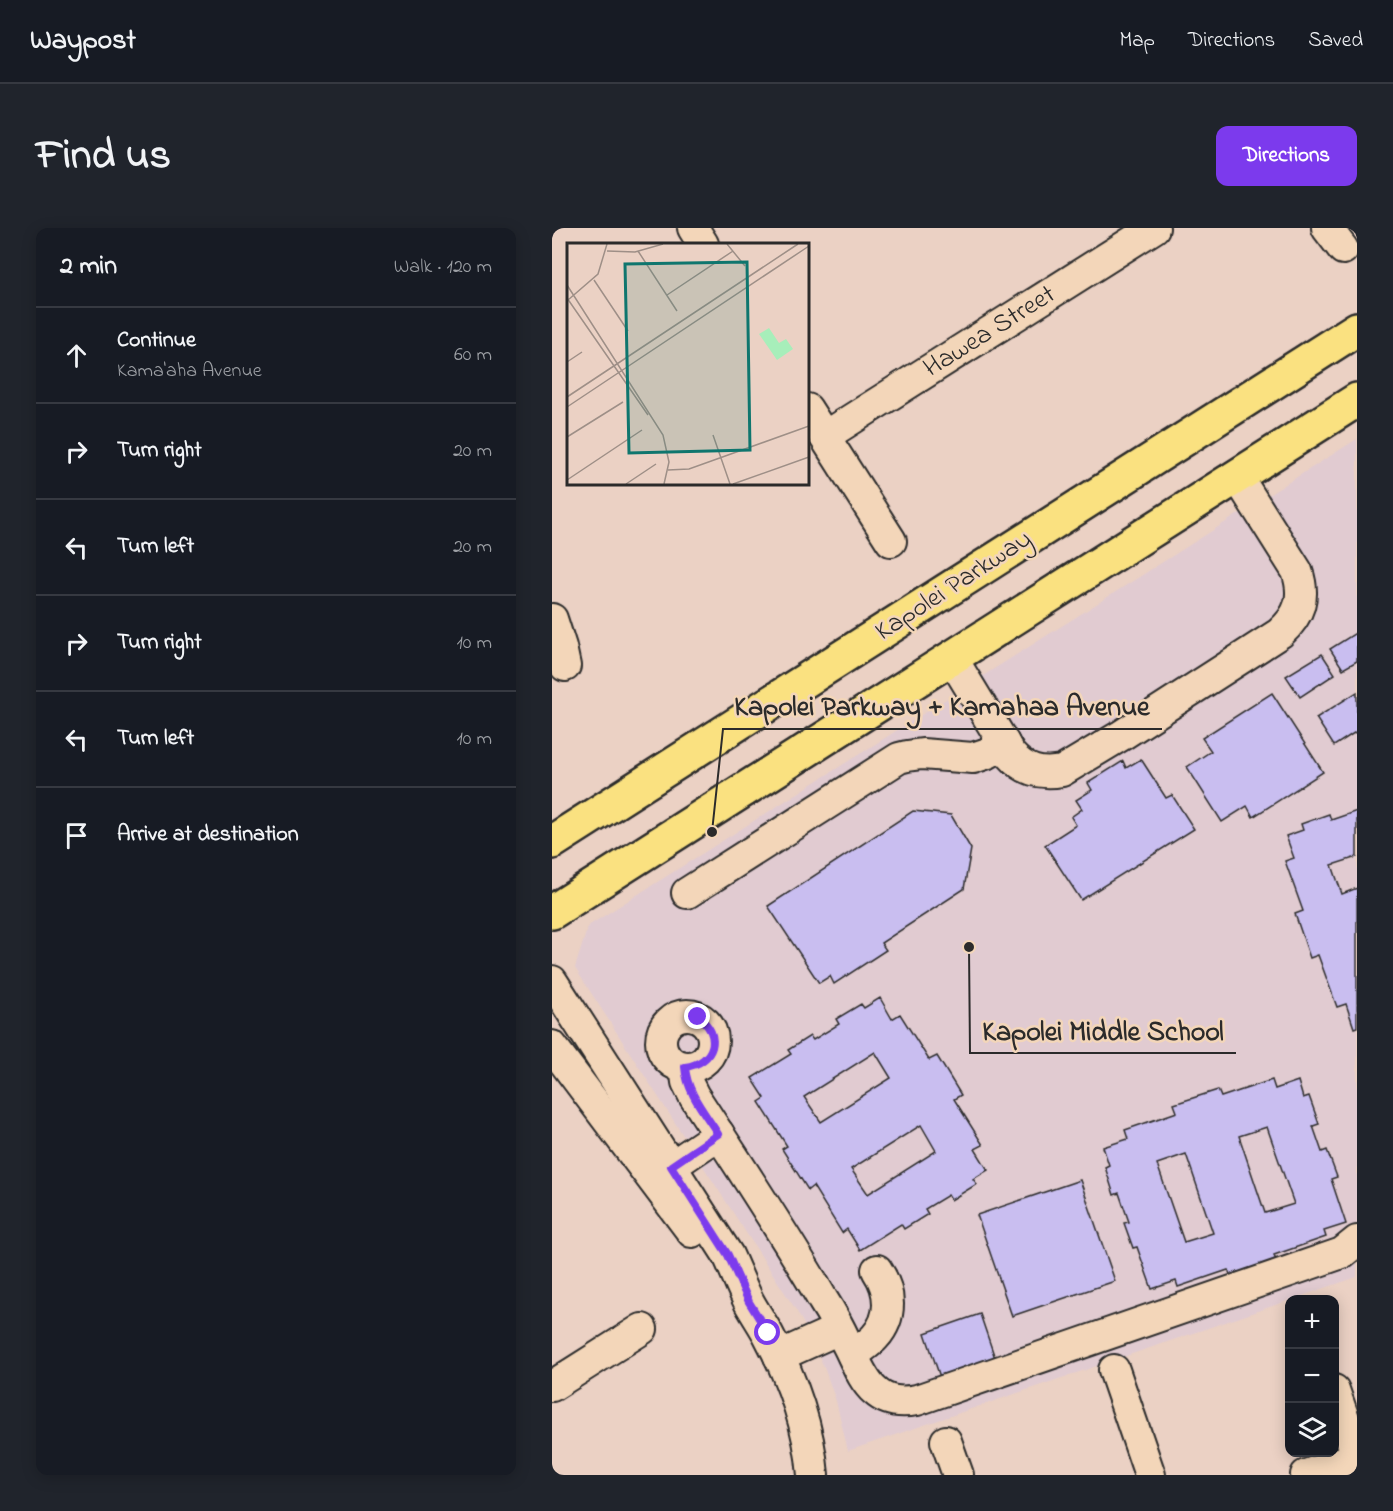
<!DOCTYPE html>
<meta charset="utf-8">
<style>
:root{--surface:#171b24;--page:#20242c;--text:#f1f3f6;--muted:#9ea1a6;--line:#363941;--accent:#7c3aed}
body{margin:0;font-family:"Indie Flower",sans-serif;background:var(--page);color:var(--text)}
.controls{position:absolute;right:18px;bottom:18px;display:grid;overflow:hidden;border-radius:12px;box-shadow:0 3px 15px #0003}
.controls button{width:54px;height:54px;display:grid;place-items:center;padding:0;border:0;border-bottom:2px solid var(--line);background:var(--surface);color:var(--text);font:30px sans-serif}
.stop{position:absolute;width:18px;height:18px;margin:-14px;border:4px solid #7c3aed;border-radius:50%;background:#fff}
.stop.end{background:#7c3aed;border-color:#fff;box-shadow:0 2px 6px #0008}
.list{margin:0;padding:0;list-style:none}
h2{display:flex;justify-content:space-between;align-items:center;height:78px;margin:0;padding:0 24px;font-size:26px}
h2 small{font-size:20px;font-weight:400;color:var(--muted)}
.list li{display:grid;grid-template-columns:39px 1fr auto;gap:18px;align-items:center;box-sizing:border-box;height:96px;padding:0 24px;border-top:2px solid var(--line)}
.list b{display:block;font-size:22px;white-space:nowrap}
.list p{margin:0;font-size:20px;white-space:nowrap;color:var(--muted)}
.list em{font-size:20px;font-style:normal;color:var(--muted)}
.icon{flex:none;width:33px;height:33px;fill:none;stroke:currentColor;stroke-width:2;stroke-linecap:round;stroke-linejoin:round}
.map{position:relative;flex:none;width:805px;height:1247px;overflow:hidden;border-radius:12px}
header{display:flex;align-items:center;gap:36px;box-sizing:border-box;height:84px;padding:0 30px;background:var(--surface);border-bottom:2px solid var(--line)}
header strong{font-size:28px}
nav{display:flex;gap:33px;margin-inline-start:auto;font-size:21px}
.intro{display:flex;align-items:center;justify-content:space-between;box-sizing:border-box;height:144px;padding:0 36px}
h1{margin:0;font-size:42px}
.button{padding:15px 27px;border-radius:12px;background:var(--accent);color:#fff;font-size:21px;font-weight:700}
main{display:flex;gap:36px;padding:0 36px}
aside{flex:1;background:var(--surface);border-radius:12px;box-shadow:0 3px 15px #0003}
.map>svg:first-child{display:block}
</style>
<header>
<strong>Waypost</strong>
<nav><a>Map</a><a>Directions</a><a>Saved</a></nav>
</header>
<div class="intro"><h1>Find us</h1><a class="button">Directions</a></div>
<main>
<aside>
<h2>2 min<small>Walk · 120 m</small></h2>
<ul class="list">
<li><svg class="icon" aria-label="ahead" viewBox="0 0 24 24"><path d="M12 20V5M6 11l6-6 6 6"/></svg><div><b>Continue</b><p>Kama'aha Avenue</p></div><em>60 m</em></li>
<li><svg class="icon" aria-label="right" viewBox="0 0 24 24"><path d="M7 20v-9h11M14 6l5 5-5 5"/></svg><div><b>Turn right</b></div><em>20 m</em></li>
<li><svg class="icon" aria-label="left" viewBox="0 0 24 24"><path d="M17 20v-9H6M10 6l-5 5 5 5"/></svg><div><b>Turn left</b></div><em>20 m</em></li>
<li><svg class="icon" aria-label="right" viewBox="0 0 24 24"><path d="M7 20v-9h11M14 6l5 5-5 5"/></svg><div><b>Turn right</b></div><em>10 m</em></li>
<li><svg class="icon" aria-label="left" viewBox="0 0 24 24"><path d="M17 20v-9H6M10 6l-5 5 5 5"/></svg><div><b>Turn left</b></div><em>10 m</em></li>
<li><svg class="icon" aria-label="arrive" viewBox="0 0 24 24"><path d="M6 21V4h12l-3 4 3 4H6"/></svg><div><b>Arrive at destination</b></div></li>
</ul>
</aside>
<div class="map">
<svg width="805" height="1247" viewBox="0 0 805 1247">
<rect width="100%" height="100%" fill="#ebd1c4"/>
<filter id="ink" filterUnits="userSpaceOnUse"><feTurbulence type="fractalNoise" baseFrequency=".0167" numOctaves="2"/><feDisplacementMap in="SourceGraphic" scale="12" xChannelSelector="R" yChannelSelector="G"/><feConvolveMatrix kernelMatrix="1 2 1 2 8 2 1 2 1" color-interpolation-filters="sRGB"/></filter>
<g filter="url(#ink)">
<path fill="#e1cbd1" d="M805,211V1049L296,1223L284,1173L273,1142L260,1111L244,1082L23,740L36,698Z"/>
<g fill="#c9bef0" stroke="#2b2b2b" stroke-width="1.5" fill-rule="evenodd">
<path d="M805,404V433L791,441L778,421Z"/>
<path d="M770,426L783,446L748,469L734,448Z"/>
<path d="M805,464V503L782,518L764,490Z"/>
<path d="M720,465L771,544L701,589L695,578L670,594L635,539L659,523L650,510Z"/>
<path d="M589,531L614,570L620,567L642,601L529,672L493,617L524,597L519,589L530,581L524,572L540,562L536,555L571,533L574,540Z"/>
<path d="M361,583L399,587L419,621L412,661L329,715L334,722L282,756L278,748L267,755L216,678Z"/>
<path d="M805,583V629L780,637L790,666L805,660V799L802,800L794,776L785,779L766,727L758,730L743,686L751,683L733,633L742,630L734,608L751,602L749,596L777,586L779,592Z"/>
<path d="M328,770L340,791L348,786L377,832L385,828L409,867L402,871L431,917L423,921L436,942L421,951L425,956L399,972L396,967L373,981L376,986L352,1001L349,996L308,1022L295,1001L290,1005L261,958L256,962L230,921L235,918L207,874L213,870L200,850L239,826L236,822L258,808L261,812L287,796L284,791L309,776L312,780ZM323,824L339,850L269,894L252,869ZM369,897L384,923L316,966L299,941Z"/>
<path d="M720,852L723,861L746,853L751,870L757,868L767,896L761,898L770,924L775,922L785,949L779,951L794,996L772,1003L774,1009L722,1027L724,1033L679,1048L676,1042L626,1059L624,1053L600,1061L585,1019L581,1020L572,995L577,994L567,965L562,967L553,939L557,937L551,919L576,911L573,902L625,884L622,876L666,862L669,869ZM715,899L742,976L713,985L687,908ZM634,926L661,1005L632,1014L605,936Z"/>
<path d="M528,952L563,1053L460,1088L425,987Z"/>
<path d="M428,1086L444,1133L389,1152L373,1105Z"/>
</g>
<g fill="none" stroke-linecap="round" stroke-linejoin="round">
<defs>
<g id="minor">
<path d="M141,0L151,16"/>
<path d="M775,0L791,21"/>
<path d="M255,181L339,313"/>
<path d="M273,208L602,0"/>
<path d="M0,391L9,419L13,438"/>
<path d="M400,430L459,527C473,543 489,547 510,543L570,507L728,405C748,387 754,369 745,343L685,248"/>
<path d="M135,665L347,530L355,528L370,526L421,530L436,525L452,515"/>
<path d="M0,753L176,1027C183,1042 189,1058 197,1074C203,1085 210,1095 216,1106C239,1149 257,1198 261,1247"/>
<circle cx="135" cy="813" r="26"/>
<path d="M0,818L140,1004"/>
<path d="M133,839L135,854L142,868C186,936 231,1003 271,1072C280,1086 288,1101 295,1116C303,1131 310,1152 323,1163C335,1174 349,1175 365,1172L790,1025L805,1013"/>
<path d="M102,950L167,906"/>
<path d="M301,1127C308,1121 317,1116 323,1109C341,1089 339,1063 325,1042"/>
<path d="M227,1128L287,1101"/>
<path d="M562,1142L598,1247"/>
<path d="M0,1158L90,1101"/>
<path d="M782,1162L805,1228"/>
<path d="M394,1213L406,1247"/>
<path d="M754,1247L805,1229"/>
</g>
<g id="major">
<path d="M0,614L805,101"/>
<path d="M0,684L805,172"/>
</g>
</defs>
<use href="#minor" stroke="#2b2b2b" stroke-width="34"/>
<use href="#major" stroke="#2b2b2b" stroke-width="38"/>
<use href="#minor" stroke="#f3d6b9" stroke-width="30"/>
<use href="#major" stroke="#fae180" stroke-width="33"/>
</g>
</g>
<g fill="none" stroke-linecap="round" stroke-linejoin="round" filter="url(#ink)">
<path stroke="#7c3aed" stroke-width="8" d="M146,789C171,806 163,835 133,839C135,865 153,885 166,906L119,938L176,1027L197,1074L216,1105"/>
</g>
<g text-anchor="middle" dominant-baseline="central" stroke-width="5" stroke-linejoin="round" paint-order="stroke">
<g font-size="27" fill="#2b2b2b" stroke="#f3d6b9">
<text transform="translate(438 104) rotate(-32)">Hawea Street</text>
<text transform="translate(402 358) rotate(-33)">Kapolei Parkway</text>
</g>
</g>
<g transform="translate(15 15)">
<rect width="242" height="242" fill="#ebd1c4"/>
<path d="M202,85L212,100L219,96L226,106L210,117L192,91Z" fill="#a7eeba"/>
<path fill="none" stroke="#9e8f87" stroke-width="1.5" d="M160,1L178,23M40,8L68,9L96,1M71,8L110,68M27,37L61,88M0,42L96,192L102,219L97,241M100,52L166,8M0,55L81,172M1,57L31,31L40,1M0,119L15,109M0,154L231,1M0,164L242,3M146,192L163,241M0,194L56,159M101,227L122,226L242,183M0,237L75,187M59,241L89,221M166,241L242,214"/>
<path fill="#0f766e" fill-opacity="0.15" stroke="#0f766e" stroke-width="3" d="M180,19L183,207L62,210L58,21Z"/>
<rect width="242" height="242" fill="none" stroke="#2b2b2b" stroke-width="3"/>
</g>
<path fill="none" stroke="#2b2b2b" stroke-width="2" d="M160 604L171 501H610M417 719L418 825H684"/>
<g fill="#2b2b2b" stroke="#f3d6b9" stroke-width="2">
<circle cx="160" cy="604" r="6"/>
<circle cx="417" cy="719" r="6"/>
</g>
<g font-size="28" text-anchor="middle" font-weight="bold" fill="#2b2b2b" stroke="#f3d6b9" stroke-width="5" stroke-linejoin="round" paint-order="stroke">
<text x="390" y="487">Kapolei Parkway + Kamahaa Avenue</text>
<text x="551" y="812">Kapolei Middle School</text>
</g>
</svg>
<div class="controls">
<button>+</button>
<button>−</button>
<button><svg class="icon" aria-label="layers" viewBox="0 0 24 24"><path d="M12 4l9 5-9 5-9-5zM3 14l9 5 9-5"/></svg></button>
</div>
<div class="stop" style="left:216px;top:1105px"></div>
<div class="stop end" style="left:146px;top:789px"></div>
</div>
</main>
